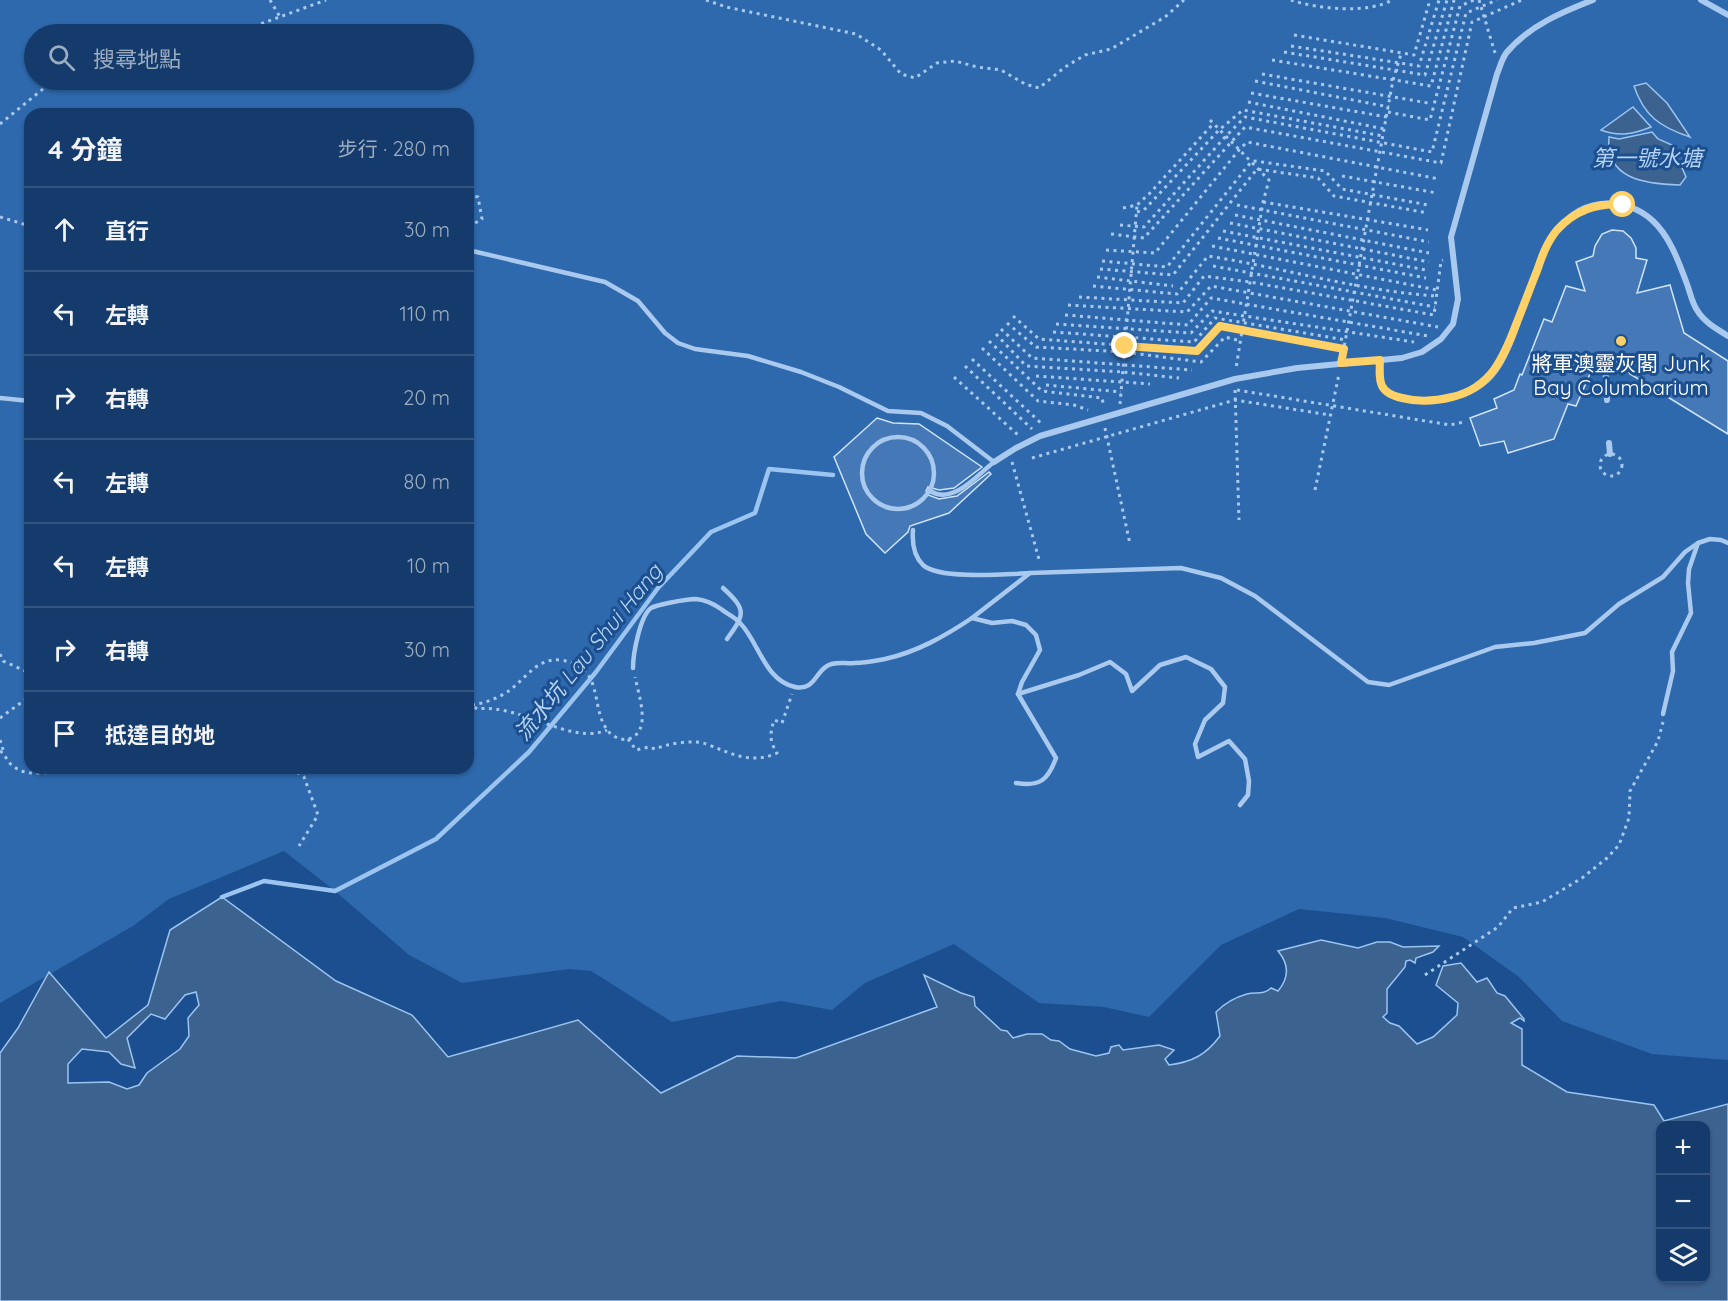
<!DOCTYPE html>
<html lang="zh-TW">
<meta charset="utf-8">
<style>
:root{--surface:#143b6b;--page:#1d4271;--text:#f1f3f6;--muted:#9dadc1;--line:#33557e}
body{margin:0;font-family:Quicksand,"Noto Sans TC",sans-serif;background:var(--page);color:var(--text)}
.controls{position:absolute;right:18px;bottom:18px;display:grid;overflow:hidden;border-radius:12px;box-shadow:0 2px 4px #0004}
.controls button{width:54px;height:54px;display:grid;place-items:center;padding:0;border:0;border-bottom:2px solid var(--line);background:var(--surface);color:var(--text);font:30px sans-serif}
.stop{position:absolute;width:18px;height:18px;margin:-14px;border:4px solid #ffd166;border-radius:50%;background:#fff}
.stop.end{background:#ffd166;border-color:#fff;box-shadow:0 2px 6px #0008}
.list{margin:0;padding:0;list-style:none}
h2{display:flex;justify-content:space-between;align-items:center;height:78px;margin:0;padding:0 24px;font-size:26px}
h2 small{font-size:20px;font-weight:400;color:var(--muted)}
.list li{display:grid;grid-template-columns:39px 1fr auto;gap:18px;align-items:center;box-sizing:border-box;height:84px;padding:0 24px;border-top:2px solid var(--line)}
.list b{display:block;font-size:22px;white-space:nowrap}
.list em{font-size:20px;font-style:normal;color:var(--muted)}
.icon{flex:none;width:33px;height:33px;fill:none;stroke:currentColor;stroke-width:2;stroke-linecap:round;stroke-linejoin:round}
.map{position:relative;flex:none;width:1728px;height:1301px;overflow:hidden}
.search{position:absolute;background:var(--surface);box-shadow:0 2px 4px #0004;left:24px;top:24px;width:450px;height:66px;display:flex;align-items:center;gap:15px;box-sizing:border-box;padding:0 21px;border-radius:33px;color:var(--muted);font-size:22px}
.panel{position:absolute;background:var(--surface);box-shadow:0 2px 4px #0004;left:24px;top:108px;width:450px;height:666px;border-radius:18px}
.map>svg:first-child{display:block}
</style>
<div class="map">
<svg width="1728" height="1301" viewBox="0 0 1728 1301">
<rect width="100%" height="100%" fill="#1b4f8f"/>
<path fill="#2e69ad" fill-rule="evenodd" d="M0,0H1728V1060L1652,1054L1562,1021L1519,977L1463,937L1385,918L1299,909L1221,945L1149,1017L1104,1007L1039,1003L954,944L865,983L832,1010L781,1001L672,1022L591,971L569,969L462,983L409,955L335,891L284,851L169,899L133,926L0,1003ZM34,34H464V80H34ZM1646,83L1667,103L1689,136C1669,131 1639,106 1634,86ZM30,114H468V768H30ZM1652,132L1658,139L1672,145L1633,178C1612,167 1612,160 1609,137L1619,139Z"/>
<g fill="#3c6290" stroke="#9cc4f0" stroke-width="1.5" fill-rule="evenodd">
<path d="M1646,83L1667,103L1690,137C1660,127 1644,116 1634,86Z"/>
<path d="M1633,107L1651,127C1634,134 1619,137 1601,130Z"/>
<path d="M1652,132L1658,139L1672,145L1686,177L1680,185C1647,184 1605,180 1609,137L1619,139Z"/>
<path d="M222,897L336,981L412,1015L448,1057L578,1020L661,1093L737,1056L796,1058L937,1007L924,975L961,993L974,997L975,1006L1001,1030L1007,1031L1013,1038L1027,1034H1042L1051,1040L1059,1041L1070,1049L1096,1056L1109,1053L1111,1047L1119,1045L1123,1050L1159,1045L1174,1050L1165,1059L1169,1065C1192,1062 1206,1055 1220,1036L1216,1012C1224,1004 1236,997 1247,994C1256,992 1264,995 1271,988L1278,991C1289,978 1289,964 1278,951L1321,940L1358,948L1377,942H1390L1403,947L1439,946L1433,952L1416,958L1415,963L1410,960L1406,961L1405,967L1387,989V1013L1383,1017L1390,1023L1399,1026L1417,1044L1433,1037L1457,1015L1458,1003L1436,985L1443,966L1461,963L1477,982L1487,978L1497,993L1505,996L1524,1019V1021L1520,1018L1511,1023L1522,1029V1065L1567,1092L1654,1105L1664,1121L1728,1104V1301H0V1053L18,1028L49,972L106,1038L148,1005L170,930ZM196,992L199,1005L188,1018L189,1036L180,1049L147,1073L139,1085L127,1089L109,1082L68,1083V1064L82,1049L109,1052L121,1064L135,1068L127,1038L151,1014L165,1019L185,995ZM1660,1126H1706V1278H1660Z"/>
</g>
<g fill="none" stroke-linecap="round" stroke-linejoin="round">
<path stroke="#9cc4f0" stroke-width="4.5" d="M222,897L264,881L335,891L436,839L529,752L596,672L658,588L711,532L755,513L769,469L833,475"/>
</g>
<g fill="#4478b7" stroke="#cfe3fa" stroke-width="1.5">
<path d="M1612,230L1623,231L1631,238L1636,248V258L1647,260L1637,293L1670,285L1684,333L1728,361V434L1630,374L1623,362L1610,361L1605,356L1600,361L1596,360L1576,406L1568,404L1554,439L1508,453L1504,441L1480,446L1470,418L1497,408L1494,399L1514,390L1520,374L1522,375L1544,319L1552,322L1566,286L1585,291L1576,262L1593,256L1595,246L1602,234Z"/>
<path d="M877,418L893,423L919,424L982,467L954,488L939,490L928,487L926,491L928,495L939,499L957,496L989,472L991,474L949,513L910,526L908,532L885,553L866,534L834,457Z"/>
</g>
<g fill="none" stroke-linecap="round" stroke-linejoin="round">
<g stroke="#a9c9ee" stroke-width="3" stroke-dasharray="3 4.5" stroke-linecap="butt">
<path d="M270,0L280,17"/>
<path d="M706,0L726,7L856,34L881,50L901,74L915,78L937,63L955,61L977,67L1001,70L1025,84L1039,88L1065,67L1085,55L1111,49L1165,17L1184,0"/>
<path d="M1291,0C1317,9 1368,14 1392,0"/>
<path d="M1479,0L1495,53"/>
<path d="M233,34L326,0"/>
<path d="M1294,35L1414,55L1430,0"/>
<path d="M1291,46L1419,66L1439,0"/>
<path d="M1284,52L1425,75L1447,0"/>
<path d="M1272,60L1431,86L1454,0"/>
<path d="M1262,74L1428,103"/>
<path d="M1255,81L1389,107"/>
<path d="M1251,93L1387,117"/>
<path d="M1248,102L1385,129"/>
<path d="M1388,112L1430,120L1460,6L1474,0"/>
<path d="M1210,120L1269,180L1263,202L1236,368"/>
<path d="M0,124L54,80"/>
<path d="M1342,176L1437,193"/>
<path d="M468,195L478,197L482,219L468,227"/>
<path d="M1263,202L1428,230"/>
<path d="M1237,205L1429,242"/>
<path d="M1123,208L1137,205L1149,194L1213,124"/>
<path d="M1137,212L1144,210L1219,130L1243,110L1383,136"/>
<path d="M1235,215L1429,253"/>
<path d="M0,217L30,226"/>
<path d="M1230,223L1429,262"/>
<path d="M1120,225L1144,227L1226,136L1245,117L1432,152L1466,13L1497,0"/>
<path d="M1223,231L1426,270"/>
<path d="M1111,234L1144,238L1245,127L1441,163L1472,22L1522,0"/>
<path d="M1218,238L1426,278"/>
<path d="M1212,246L1437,290"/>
<path d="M1106,250L1155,253L1239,150L1247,142L1439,179"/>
<path d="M1102,261L1167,267L1251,162L1255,161L1325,171L1342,189L1428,205"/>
<path d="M1213,266L1435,307"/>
<path d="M1100,269L1173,275L1257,169L1318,178L1334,196L1428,213"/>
<path d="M1097,277L1173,286"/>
<path d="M1093,286L1177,294L1208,256C1284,268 1360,291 1436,296"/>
<path d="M1079,297L1183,303L1204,276L1250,282L1434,315L1441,261L1443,260"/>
<path d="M1068,305L1187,312L1211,286L1438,327"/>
<path d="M1065,315L1188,325L1211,298L1428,336"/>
<path d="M1013,316L1039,339L1197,351L1220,326L1343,349"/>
<path d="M1007,323L1036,347L1124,352L1201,362L1225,337L1241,341"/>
<path d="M1056,324L1191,333L1212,311L1414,342"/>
<path d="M1001,329L1032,358L1192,370"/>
<path d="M1053,332L1194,342L1215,318L1346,340"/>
<path d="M996,334L1026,366L1123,372L1179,378"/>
<path d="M989,341L1042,391L1102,398L1104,407"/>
<path d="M982,348L1038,401L1074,405L1088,410"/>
<path d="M1343,353L1393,80L1401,54"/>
<path d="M972,359L1043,425"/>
<path d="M965,366L1032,429"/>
<path d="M1036,376L1150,384"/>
<path d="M954,377L1018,435"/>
<path d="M1046,385L1121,392"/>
<path d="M1235,390L1239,520"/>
<path d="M1237,390L1450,425L1464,422"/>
<path d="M1120,404L1137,205"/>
<path d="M1105,428L1130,544"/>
<circle cx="1611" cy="465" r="11"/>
<path d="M1032,458L1235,400L1330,415"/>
<path d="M1012,462L1040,563"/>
<path d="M1315,490L1339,374"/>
<path d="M0,654L3,661L30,673"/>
<path d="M472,705C485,703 499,698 510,690C526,678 537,658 560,660C606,666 589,707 608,731C612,736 621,741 628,739C653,733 638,693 635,677"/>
<path d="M468,706L472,705L477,709C520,703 571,746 607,730"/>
<path d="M0,718L30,696"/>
<path d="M628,739L636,750L649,747L655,749C666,744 694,739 706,744C731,753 750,765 777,753C769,740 770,734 774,720L782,723L792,694"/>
<path d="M0,740L4,753"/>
<path d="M0,751C6,755 7,762 13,766C28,779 54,771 71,768"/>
<path d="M291,768L304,777L318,815L299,846"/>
<path d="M1425,975L1498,927L1513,908L1542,902L1582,878L1607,858L1619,845L1629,818L1630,791L1658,741L1663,722"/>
</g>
<g stroke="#a9c9ee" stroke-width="4.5">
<path d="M468,250L605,282L638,301L665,333L678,343L695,349L748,356L801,372L839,387L888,411L921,413L947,426L994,462C976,476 953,505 930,491"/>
<path d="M0,398L30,401"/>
<circle cx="898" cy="473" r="36"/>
<path d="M913,530C912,542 914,556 923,565C939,580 1008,574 1030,573L972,618L992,623L1012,621L1026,625L1036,635L1040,650L1022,682L1018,694L1079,675L1110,662L1126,674L1132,691L1160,665L1186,657L1211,669L1225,687L1223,703L1205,720L1195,744L1198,757L1229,741L1245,759L1249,781L1248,795L1240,805"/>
<path d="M1030,573L1181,568L1221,578L1255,596L1368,682L1389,685L1495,647L1534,643L1585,633L1619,604L1663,577L1685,552L1698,543L1710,539L1721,540L1728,543"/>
<path d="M723,588C747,610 745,614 727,639"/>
<path d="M633,668C633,654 640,616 651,608C655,606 660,605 664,604C674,602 686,599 696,599C705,600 714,604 721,609C727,614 735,617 740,623C759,642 764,680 795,687C814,691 815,673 827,666C834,661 845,664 854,663C864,663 875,661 885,659C917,652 945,636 972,618"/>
<path d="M1663,714L1673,671L1672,652L1691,613L1688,583L1689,569L1698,543"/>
<path d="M1016,783C1040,787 1048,780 1056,758L1018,694"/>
</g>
<g stroke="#a9c9ee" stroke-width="6">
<path d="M1701,0L1728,15"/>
<path d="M1380,360C1379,377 1378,391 1397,397C1411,401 1428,401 1442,399C1461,397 1478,390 1491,376C1532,330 1530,195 1616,204C1660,209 1674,249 1687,284C1690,292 1692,303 1697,310C1704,322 1717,329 1728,336"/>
<path d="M1605,361L1607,400"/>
<path d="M1609,443L1610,454"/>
<path d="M994,462L1016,448L1040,436L1235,379L1297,368L1402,358L1422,352L1441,339L1453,324L1458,299L1451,237L1497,74C1500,67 1502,58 1507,52C1529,26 1562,12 1593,0"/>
</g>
</g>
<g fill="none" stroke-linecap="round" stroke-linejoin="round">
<path stroke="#ffd166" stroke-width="8" d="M1125,346L1197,351L1220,326L1344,349L1341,363L1380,360C1379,381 1378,393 1402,398C1418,402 1436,401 1452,397C1491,388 1504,357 1517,322C1524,305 1530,288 1537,271C1542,256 1547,242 1557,230C1574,211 1598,202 1623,205"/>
</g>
<circle fill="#ffd166" stroke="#1b4f8f" stroke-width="2" cx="1621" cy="341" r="6"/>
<g text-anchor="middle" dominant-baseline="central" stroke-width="6" stroke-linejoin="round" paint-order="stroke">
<g font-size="21" fill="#fff" stroke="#1b4f8f">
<text x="1621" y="363">將軍澳靈灰閣 Junk<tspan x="1621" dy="24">Bay Columbarium</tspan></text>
</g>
<g font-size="22" font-style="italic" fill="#b5d3f5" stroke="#1b4f8f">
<text x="1647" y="158">第一號水塘</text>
<text transform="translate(588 652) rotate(-51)">流水坑 Lau Shui Hang</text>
</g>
</g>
</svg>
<div class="controls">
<button>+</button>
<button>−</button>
<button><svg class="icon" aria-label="layers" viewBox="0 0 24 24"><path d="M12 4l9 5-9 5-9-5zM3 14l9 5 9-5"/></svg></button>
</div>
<div class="stop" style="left:1623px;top:205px"></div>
<div class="stop end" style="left:1125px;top:346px"></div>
<div class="search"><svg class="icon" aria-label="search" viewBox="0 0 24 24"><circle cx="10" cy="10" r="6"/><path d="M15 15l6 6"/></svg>搜尋地點</div>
<section class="panel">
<h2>4 分鐘<small>步行 · 280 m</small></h2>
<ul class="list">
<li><svg class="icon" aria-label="ahead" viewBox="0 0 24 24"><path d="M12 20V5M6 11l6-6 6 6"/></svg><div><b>直行</b></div><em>30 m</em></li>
<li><svg class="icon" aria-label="left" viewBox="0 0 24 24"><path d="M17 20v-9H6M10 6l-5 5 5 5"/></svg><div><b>左轉</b></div><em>110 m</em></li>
<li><svg class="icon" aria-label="right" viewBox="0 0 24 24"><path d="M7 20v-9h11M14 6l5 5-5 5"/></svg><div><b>右轉</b></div><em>20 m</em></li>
<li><svg class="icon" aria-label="left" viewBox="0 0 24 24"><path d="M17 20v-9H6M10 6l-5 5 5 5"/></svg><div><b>左轉</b></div><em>80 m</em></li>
<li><svg class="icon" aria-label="left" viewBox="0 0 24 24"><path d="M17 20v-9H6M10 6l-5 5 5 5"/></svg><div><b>左轉</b></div><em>10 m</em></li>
<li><svg class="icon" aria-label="right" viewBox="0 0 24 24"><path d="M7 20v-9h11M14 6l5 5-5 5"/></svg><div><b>右轉</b></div><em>30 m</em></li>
<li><svg class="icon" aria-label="arrive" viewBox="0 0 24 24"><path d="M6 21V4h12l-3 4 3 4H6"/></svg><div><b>抵達目的地</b></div></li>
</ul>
</section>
</div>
